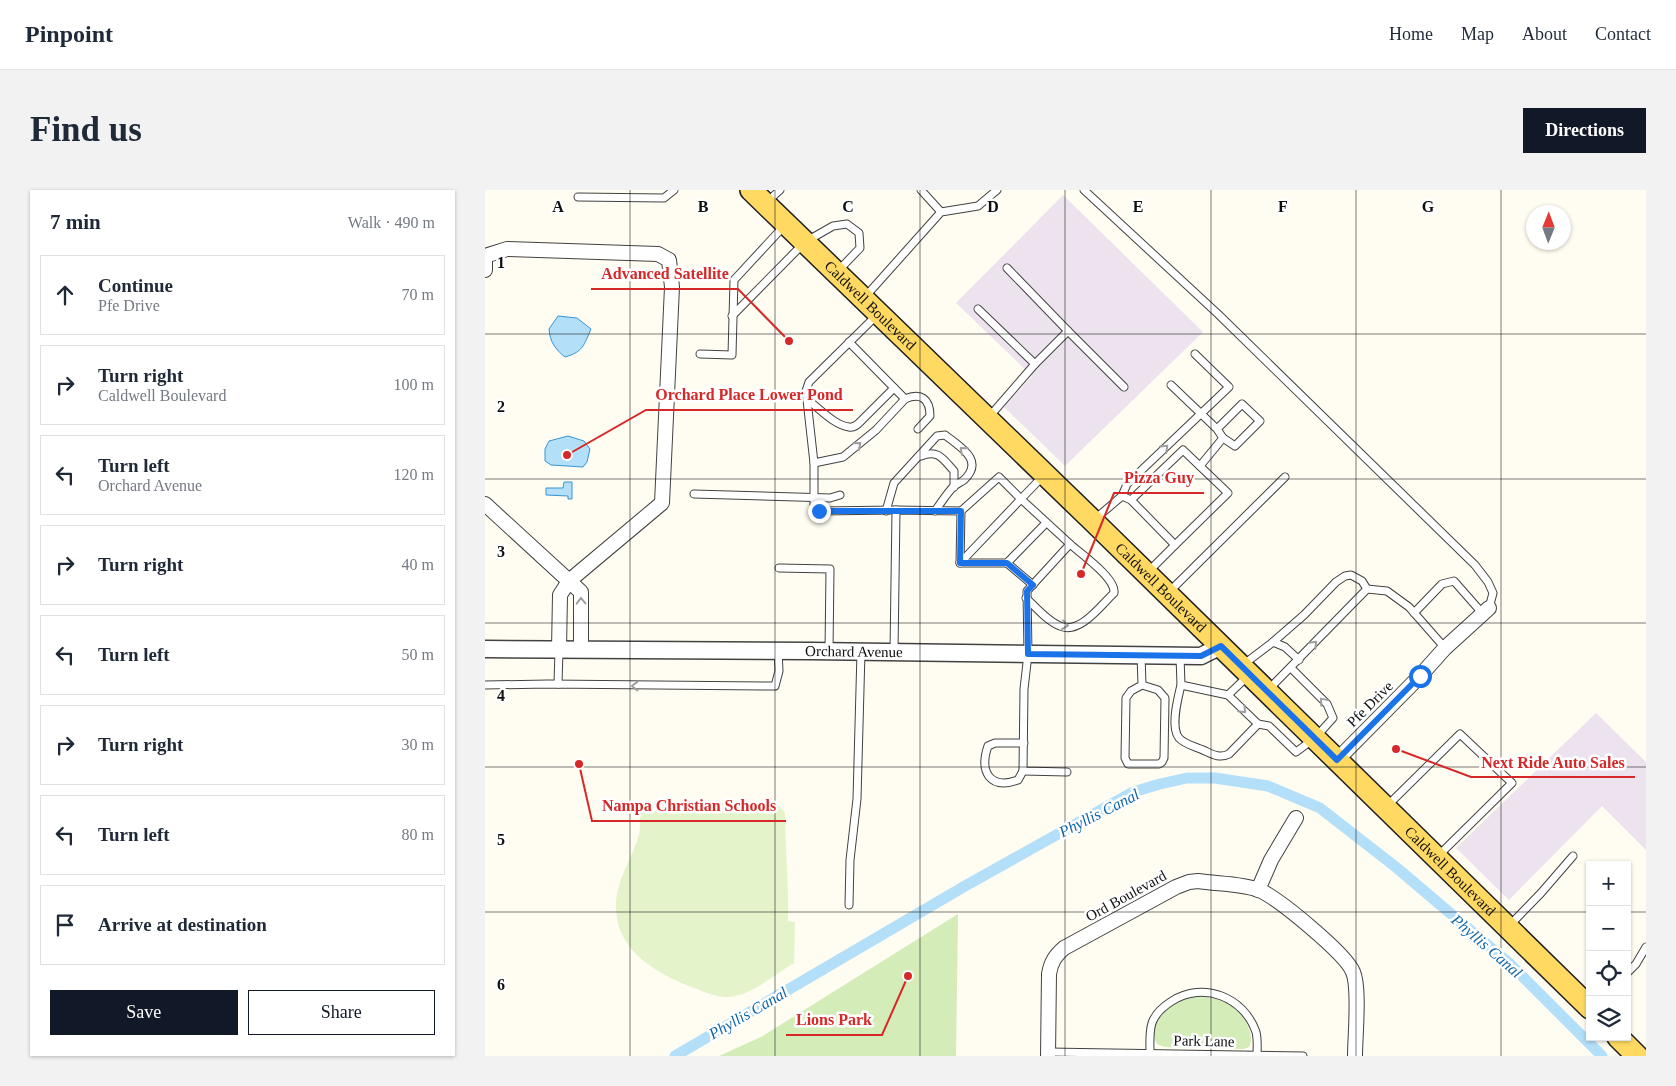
<!DOCTYPE html>
<meta charset="utf-8">
<style>
:root{--surface:#fff;--page:#f2f2f3;--text:#1f2937;--muted:#747a83;--line:#e0e1e3;--accent:#111827}
body{margin:0;font-family:Georgia,serif;background:var(--page);color:var(--text)}
.controls{position:absolute;right:15px;bottom:15px;display:grid;overflow:hidden;border-radius:0px;box-shadow:0 1px 4px #0004}
.controls button{width:45px;height:45px;display:grid;place-items:center;padding:0;border:0;border-bottom:1px solid var(--line);background:var(--surface);color:var(--text);font:25px sans-serif}
.compass{position:absolute;left:1041px;top:15px;width:45px;height:45px;border-radius:50%;background:var(--surface);box-shadow:0 1px 4px #0004;rotate:1deg}
.stop{position:absolute;width:15px;height:15px;margin:-11px;border:4px solid #1a73e8;border-radius:50%;background:#fff}
.stop.end{background:#1a73e8;border-color:#fff;box-shadow:0 1px 5px #0008}
.list{margin:0;padding:0;list-style:none}
h2{display:flex;justify-content:space-between;align-items:center;height:65px;margin:0;padding:0 20px;font-size:21px}
h2 small{font-size:16px;font-weight:400;color:var(--muted)}
.list li{display:grid;grid-template-columns:32px 1fr auto;gap:15px;align-items:center;box-sizing:border-box;height:80px;margin:0 10px 10px;padding:0 10px;border:1px solid var(--line);border-radius:0px}
.list b{display:block;font-size:19px;white-space:nowrap}
.list p{margin:0;font-size:16px;white-space:nowrap;color:var(--muted)}
.list em{font-size:16px;font-style:normal;color:var(--muted)}
.actions{display:flex;gap:10px;padding:15px 20px}
.actions a{flex:1;padding:11px 0;border:1px solid var(--accent);border-radius:0px;text-align:center;font-size:18px;color:var(--accent)}
.actions .main{background:var(--accent);color:#fff}
.icon{flex:none;width:28px;height:28px;fill:none;stroke:currentColor;stroke-width:2;stroke-linecap:round;stroke-linejoin:round}
.map{position:relative;flex:none;width:1161px;height:866px;overflow:hidden;border-radius:0px}
header{display:flex;align-items:center;gap:30px;box-sizing:border-box;height:70px;padding:0 25px;background:var(--surface);border-bottom:1px solid var(--line)}
header strong{font-size:24px}
nav{display:flex;gap:28px;margin-inline-start:auto;font-size:18px}
.intro{display:flex;align-items:center;justify-content:space-between;box-sizing:border-box;height:120px;padding:0 30px}
h1{margin:0;font-size:35px}
.button{padding:12px 22px;border-radius:0px;background:var(--accent);color:#fff;font-size:18px;font-weight:700}
main{display:flex;gap:30px;padding:0 30px}
aside{flex:1;background:var(--surface);border-radius:0px;box-shadow:0 1px 4px #0004}
.map>svg:first-child{display:block}
</style>
<header>
<strong>Pinpoint</strong>
<nav><a>Home</a><a>Map</a><a>About</a><a>Contact</a></nav>
</header>
<div class="intro"><h1>Find us</h1><a class="button">Directions</a></div>
<main>
<aside>
<h2>7 min<small>Walk · 490 m</small></h2>
<ul class="list">
<li><svg class="icon" aria-label="ahead" viewBox="0 0 24 24"><path d="M12 20V5M6 11l6-6 6 6"/></svg><div><b>Continue</b><p>Pfe Drive</p></div><em>70 m</em></li>
<li><svg class="icon" aria-label="right" viewBox="0 0 24 24"><path d="M7 20v-9h11M14 6l5 5-5 5"/></svg><div><b>Turn right</b><p>Caldwell Boulevard</p></div><em>100 m</em></li>
<li><svg class="icon" aria-label="left" viewBox="0 0 24 24"><path d="M17 20v-9H6M10 6l-5 5 5 5"/></svg><div><b>Turn left</b><p>Orchard Avenue</p></div><em>120 m</em></li>
<li><svg class="icon" aria-label="right" viewBox="0 0 24 24"><path d="M7 20v-9h11M14 6l5 5-5 5"/></svg><div><b>Turn right</b></div><em>40 m</em></li>
<li><svg class="icon" aria-label="left" viewBox="0 0 24 24"><path d="M17 20v-9H6M10 6l-5 5 5 5"/></svg><div><b>Turn left</b></div><em>50 m</em></li>
<li><svg class="icon" aria-label="right" viewBox="0 0 24 24"><path d="M7 20v-9h11M14 6l5 5-5 5"/></svg><div><b>Turn right</b></div><em>30 m</em></li>
<li><svg class="icon" aria-label="left" viewBox="0 0 24 24"><path d="M17 20v-9H6M10 6l-5 5 5 5"/></svg><div><b>Turn left</b></div><em>80 m</em></li>
<li><svg class="icon" aria-label="arrive" viewBox="0 0 24 24"><path d="M6 21V4h12l-3 4 3 4H6"/></svg><div><b>Arrive at destination</b></div></li>
</ul>
<div class="actions"><a class="main">Save</a><a>Share</a></div>
</aside>
<div class="map">
<svg width="1161" height="866" viewBox="0 0 1161 866">
<rect width="100%" height="100%" fill="#fffcf1"/>
<g fill="#ede3ee">
<path d="M578,5L718,142L580,276L519,217L547,186L471,113Z"/>
<path d="M1111,523L1161,572V660L1117,616L1024,710L971,658Z"/>
</g>
<g fill="#d3ecb8">
<path d="M473,724L471,866H234L276,847Z"/>
<path d="M717,807C725,808 733,809 740,812C754,819 772,841 764,857L759,859L680,857L672,854C660,834 683,815 701,809C706,807 712,807 717,807Z"/>
</g>
<path fill="#e5f3ca" d="M221,612L294,616L300,623C300,659 304,695 303,731L310,732L309,773C289,785 266,806 242,807C231,807 219,802 209,798C174,785 132,762 131,719C130,691 147,670 154,644C156,637 154,628 155,621L198,622Z"/>
<g fill="#b3dff9" stroke="#3695d4">
<path d="M73,126L92,128L106,139C99,155 98,162 80,167C70,159 65,152 64,139Z"/>
<path d="M83,246L99,251L105,259L102,272L98,277L66,275L60,271V259L64,251Z"/>
<path d="M79,292H87V309H83V306L61,305V298H78Z"/>
</g>
<g fill="none" stroke-linecap="round" stroke-linejoin="round">
<path stroke="#b3dff9" stroke-width="11" d="M190,866L480,696L648,602L675,594L702,588H730L783,596L835,618L912,678L1025,774L1117,866"/>
<defs>
<g id="service">
<path d="M436,0L456,22"/>
<path d="M599,0L733,124L990,375L1003,392L1008,403L1004,418"/>
<path d="M93,7L179,8L189,0"/>
<path d="M282,12L295,0"/>
<path d="M522,78L583,141L550,174"/>
<path d="M380,107L456,22L493,16L512,0"/>
<path d="M493,119L550,174L504,227"/>
<path d="M392,125L324,192L321,201L329,273V315L334,321L411,320"/>
<path d="M247,126L320,52L348,36L362,34L374,43L375,58L353,81"/>
<path d="M583,141L639,197"/>
<path d="M364,152L420,209C436,202 445,209 445,226L433,239"/>
<path d="M215,164L247,165L249,90L299,36"/>
<path d="M686,195L732,239L738,248L750,256L775,231L757,214L732,239"/>
<path d="M323,210C335,219 349,235 364,237C369,238 372,235 375,232L409,198"/>
<path d="M436,266C453,259 458,269 469,281V297"/>
<path d="M329,273L358,267L391,240L420,209"/>
<path d="M715,276L738,248"/>
<path d="M559,285L536,309L585,354L542,401L543,464L539,499L538,581L582,582"/>
<path d="M514,287L536,309L475,373L476,321Z"/>
<path d="M209,304L345,308L355,305"/>
<path d="M637,306L642,294L744,197L710,164"/>
<path d="M646,310L698,260L743,303L690,355"/>
<path d="M401,321L409,293L452,246L460,245C475,257 500,270 479,290C476,292 472,294 469,296C462,303 456,313 450,321"/>
<path d="M610,329L637,306L646,310L690,355L662,383"/>
<path d="M475,373H522L561,333"/>
<path d="M522,373L548,395"/>
<path d="M294,378L345,379L344,461"/>
<path d="M882,399L902,401L924,417L960,458"/>
<path d="M683,403L800,287"/>
<path d="M541,408C551,417 562,431 575,436C595,445 616,415 629,403C631,388 596,364 585,354"/>
<path d="M929,423L957,394L969,391L998,424"/>
<path d="M409,462L411,320L476,321"/>
<path d="M656,465L657,495L673,500L680,508L679,568L677,572L674,574H643L640,568L641,508L646,501L657,495"/>
<path d="M695,466L696,495L743,505L763,486"/>
<path d="M759,474L788,452L800,457L814,470"/>
<path d="M73,494L74,460"/>
<path d="M0,495L63,494L290,496L294,481L293,461"/>
<path d="M696,495C693,508 685,537 694,548C699,554 711,557 718,560C727,564 734,569 744,564L773,534"/>
<path d="M784,499L882,399L877,391L866,385L860,386L851,392L819,425L788,452"/>
<path d="M743,505L773,534L784,536L811,562L830,548L848,528L842,514L806,478"/>
<path d="M538,581L533,590C505,600 494,582 503,556L510,553H539"/>
<path d="M903,615L975,544L1027,593L953,666"/>
<path d="M364,715L365,670L372,609L376,462"/>
<path d="M1025,735L1056,703L1088,666"/>
<path d="M1142,783L1151,774L1161,757"/>
<path d="M563,862L818,866"/>
<path d="M665,864C665,854 664,842 667,833C670,824 679,816 687,811C718,791 759,807 771,842C773,850 772,858 772,865"/>
</g>
<g id="minor">
<path d="M0,80V66L22,59L173,64L184,70L187,97L177,313L84,391L0,314"/>
<path d="M74,459L75,405L84,391L96,402V460"/>
<path d="M852,570L935,486L960,458L1004,418"/>
<path d="M773,700L786,670L811,628"/>
<path d="M563,866L564,784C566,772 570,766 579,758L691,697L704,692L713,691C732,694 756,693 774,700C793,708 861,764 868,782C875,798 870,846 870,866"/>
</g>
<g id="tertiary">
<path id="s1" d="M0,459L326,461L716,466L736,456"/>
</g>
<g id="primary">
<path id="s2" d="M266,0L608,331L1105,818"/>
<path d="M1133,847L1152,866"/>
</g>
</defs>
<use href="#service" stroke="#424242" stroke-width="9"/>
<use href="#minor" stroke="#424242" stroke-width="16"/>
<use href="#tertiary" stroke="#424242" stroke-width="19"/>
<use href="#primary" stroke="#202020" stroke-width="24"/>
<use href="#service" stroke="#fff" stroke-width="7"/>
<use href="#minor" stroke="#fff" stroke-width="14"/>
<use href="#tertiary" stroke="#fff" stroke-width="16"/>
<use href="#primary" stroke="#ffd962" stroke-width="21"/>
</g>
<defs><path id="oneway-chevron" d="M-2-3.5L2.5 0L-2 3.5" fill="none" stroke-width="1.6" stroke-linecap="round" stroke-linejoin="round" transform="scale(1.25)"/></defs>
<g stroke="#9f9f9f">
<use href="#oneway-chevron" transform="translate(373 255) rotate(-39)"/>
<use href="#oneway-chevron" transform="translate(680 258) rotate(-43)"/>
<use href="#oneway-chevron" transform="translate(478 260) rotate(-139)"/>
<use href="#oneway-chevron" transform="translate(96 411) rotate(-91)"/>
<use href="#oneway-chevron" transform="translate(580 435) rotate(7)"/>
<use href="#oneway-chevron" transform="translate(829 454) rotate(-45)"/>
<use href="#oneway-chevron" transform="translate(150 496) rotate(-179)"/>
<use href="#oneway-chevron" transform="translate(838 511) rotate(-130)"/>
<use href="#oneway-chevron" transform="translate(758 520) rotate(45)"/>
</g>
<g fill="none" stroke-linecap="round" stroke-linejoin="round">
<path stroke="#1a73e8" stroke-width="6" d="M334,321H476L475,373H522L548,395L542,401L543,464L716,466L736,456L852,570L935,486"/>
</g>
<path fill="none" stroke="#0f0f0f" stroke-width="1" stroke-opacity="0.55" d="M145,0V866M290,0V866M435,0V866M580,0V866M726,0V866M871,0V866M1016,0V866M0,144H1161M0,289H1161M0,433H1161M0,577H1161M0,722H1105M1142,722H1161"/>
<g text-anchor="middle" dominant-baseline="central" stroke-width="5" stroke-linejoin="round" paint-order="stroke">
<g font-size="15" fill="#0f0f0f" stroke="#fff">
<text stroke="none"><textPath href="#s2" startOffset="166">Caldwell Boulevard</textPath></text>
<text stroke="none"><textPath href="#s2" startOffset="571">Caldwell Boulevard</textPath></text>
<text stroke="none"><textPath href="#s1" startOffset="369">Orchard Avenue</textPath></text>
<text transform="translate(885 514) rotate(-45)">Pfe Drive</text>
<text stroke="none"><textPath href="#s2" startOffset="976">Caldwell Boulevard</textPath></text>
<text transform="translate(641 706) rotate(-29)">Ord Boulevard</text>
<text transform="translate(719 851) rotate(1)">Park Lane</text>
</g>
<g font-size="16" font-style="italic" fill="#1166a8" stroke="#fff">
<text transform="translate(614 623) rotate(-27)">Phyllis Canal</text>
<text transform="translate(1002 756) rotate(41)">Phyllis Canal</text>
<text transform="translate(263 823) rotate(-30)">Phyllis Canal</text>
</g>
</g>
<g font-size="16" text-anchor="middle" font-weight="bold" fill="#0f0f0f" stroke="#fff" stroke-width="5" stroke-linejoin="round" paint-order="stroke">
<text x="73" y="22">A</text>
<text x="218" y="22">B</text>
<text x="363" y="22">C</text>
<text x="508" y="22">D</text>
<text x="653" y="22">E</text>
<text x="798" y="22">F</text>
<text x="943" y="22">G</text>
<text x="16" y="78">1</text>
<text x="16" y="222">2</text>
<text x="16" y="367">3</text>
<text x="16" y="511">4</text>
<text x="16" y="655">5</text>
<text x="16" y="800">6</text>
</g>
<path fill="none" stroke="#d62828" stroke-width="2" d="M304 151L253 99H106M82 265L161 220H368M596 384L629 303H719M911 559L986 587H1150M94 574L107 631H301M423 786L397 845H301"/>
<g fill="#d62828" stroke="#fff" stroke-width="2">
<circle cx="304" cy="151" r="5"/>
<circle cx="82" cy="265" r="5"/>
<circle cx="596" cy="384" r="5"/>
<circle cx="911" cy="559" r="5"/>
<circle cx="94" cy="574" r="5"/>
<circle cx="423" cy="786" r="5"/>
</g>
<g font-size="16" text-anchor="middle" font-weight="bold" fill="#d62828" stroke="#fff" stroke-width="5" stroke-linejoin="round" paint-order="stroke">
<text x="180" y="89">Advanced Satellite</text>
<text x="264" y="210">Orchard Place Lower Pond</text>
<text x="674" y="293">Pizza Guy</text>
<text x="1068" y="578">Next Ride Auto Sales</text>
<text x="204" y="621">Nampa Christian Schools</text>
<text x="349" y="835">Lions Park</text>
</g>
</svg>
<div class="controls">
<button>+</button>
<button>−</button>
<button><svg class="icon" aria-label="locate" viewBox="0 0 24 24"><circle cx="12" cy="12" r="6"/><path d="M12 2v4M12 18v4M2 12h4M18 12h4"/></svg></button>
<button><svg class="icon" aria-label="layers" viewBox="0 0 24 24"><path d="M12 4l9 5-9 5-9-5zM3 14l9 5 9-5"/></svg></button>
</div>
<svg class="compass" viewBox="-18 -18 36 36"><path d="M0-13l5 13h-10z" fill="#e53935"/><path d="M0 13l5-13h-10z" fill="#747a83"/></svg>
<div class="stop" style="left:935px;top:486px"></div>
<div class="stop end" style="left:334px;top:321px"></div>
</div>
</main>
